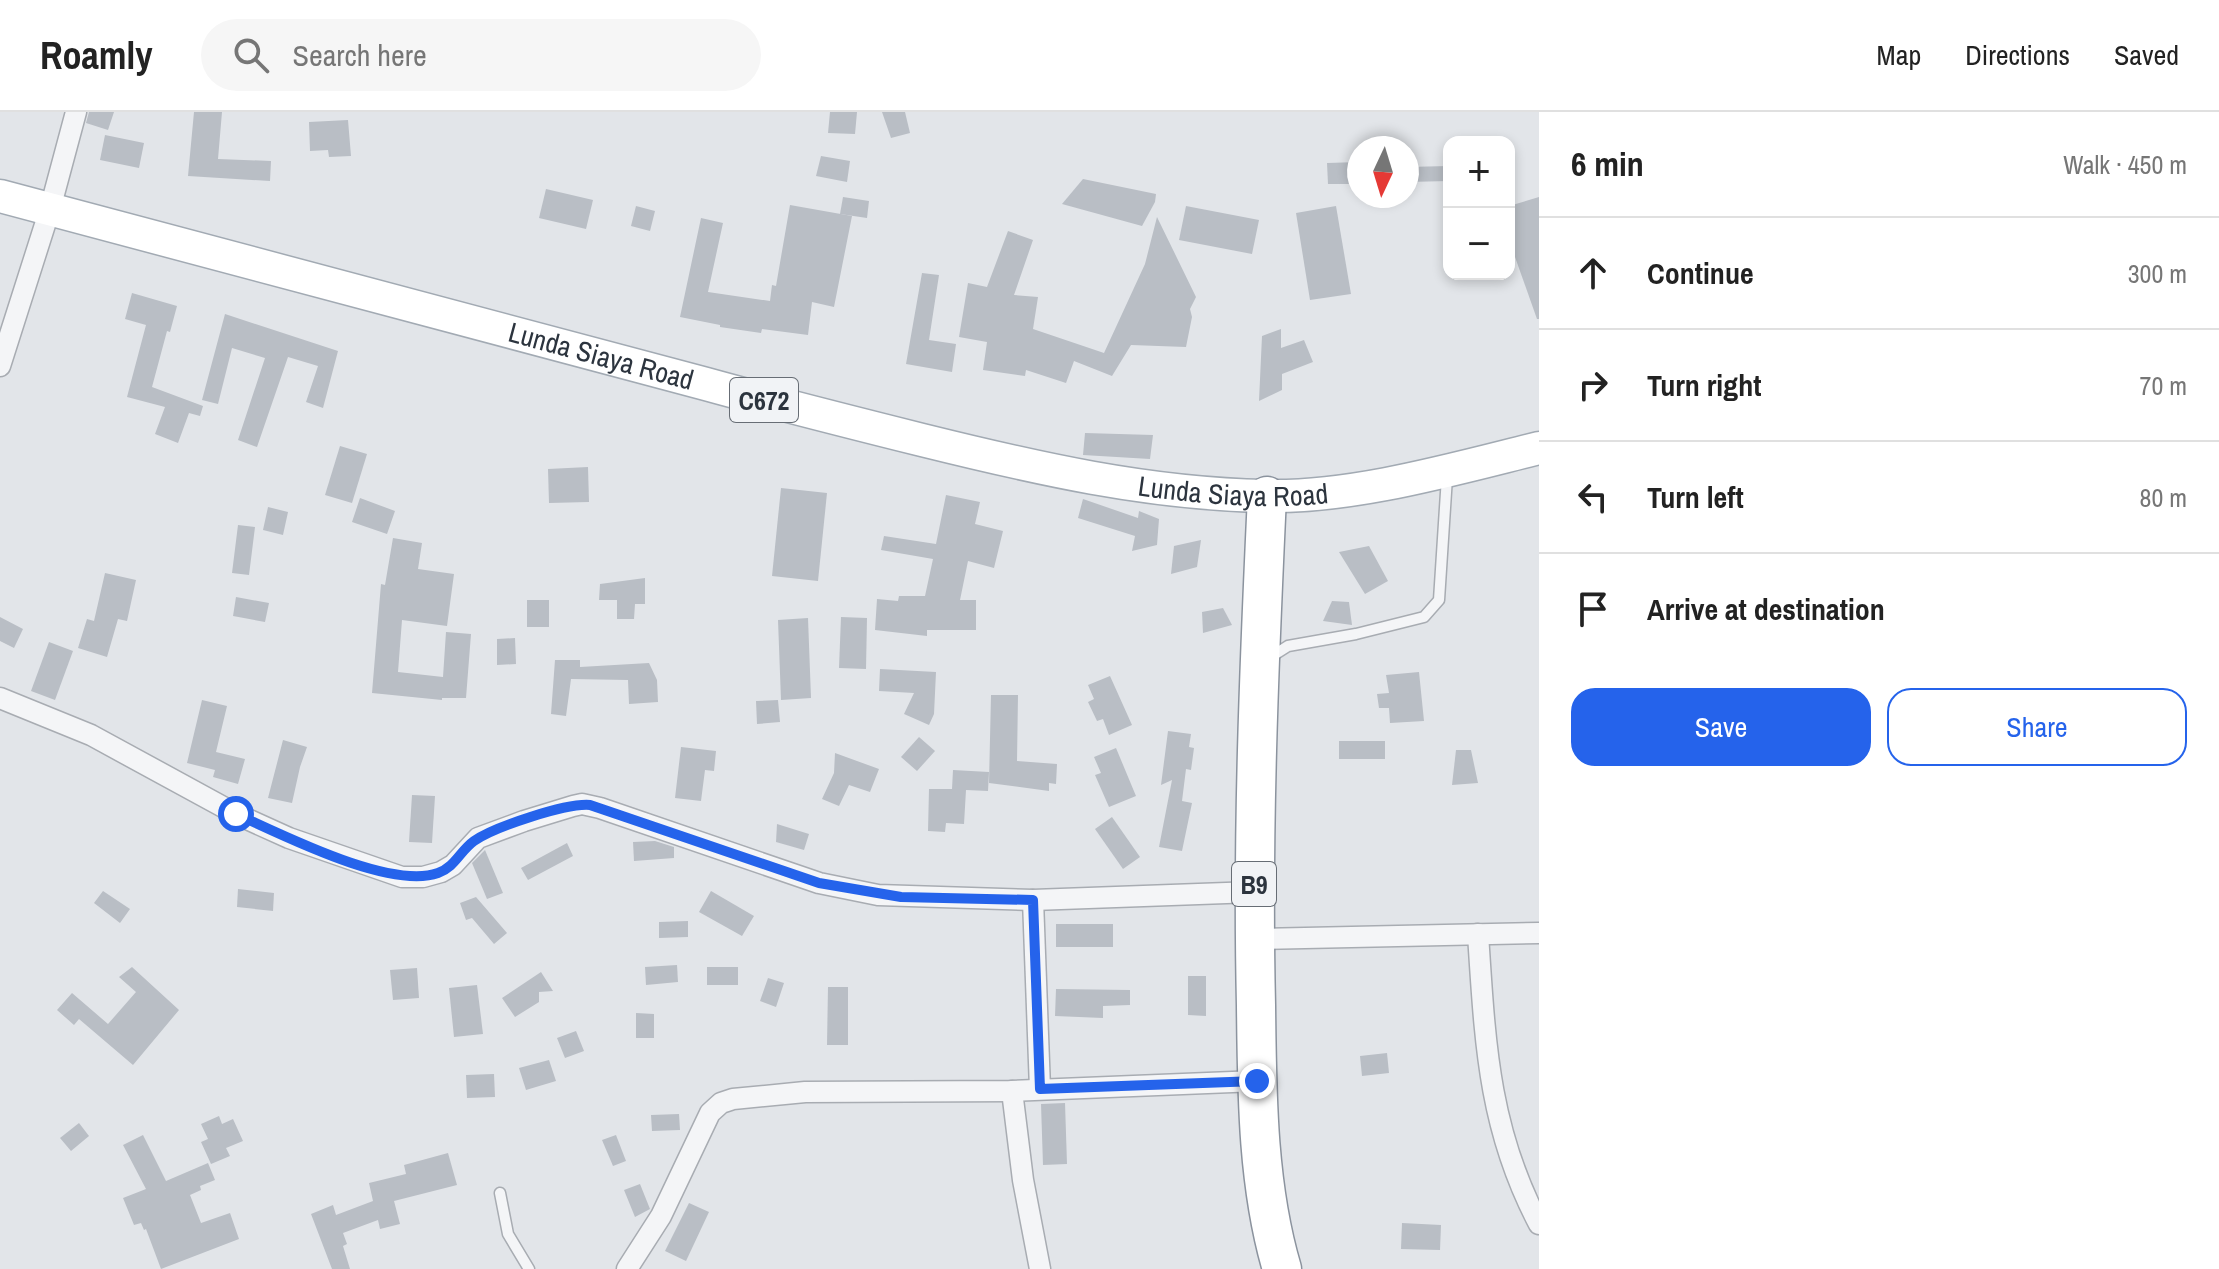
<!DOCTYPE html>
<meta charset="utf-8">
<style>
:root{--surface:#fff;--page:#f6f6f6;--text:#222;--muted:#767676;--line:#e0e0e0;--accent:#2563eb}
body{margin:0;font-family:"Archivo Narrow",sans-serif;background:var(--page);color:var(--text)}
.controls{position:absolute;right:24px;top:24px;display:grid;overflow:hidden;border-radius:16px;box-shadow:0 4px 12px #0003}
.controls button{width:72px;height:72px;display:grid;place-items:center;padding:0;border:0;border-bottom:2px solid var(--line);background:var(--surface);color:var(--text);font:40px sans-serif}
.compass{position:absolute;left:1347px;top:24px;width:72px;height:72px;border-radius:50%;background:var(--surface);box-shadow:0 4px 12px #0003;rotate:184deg}
.stop{position:absolute;width:24px;height:24px;margin:-18px;border:6px solid #2563eb;border-radius:50%;background:#fff}
.stop.end{background:#2563eb;border-color:#fff;box-shadow:0 2px 8px #0008}
.list{margin:0;padding:0;list-style:none}
h2{display:flex;justify-content:space-between;align-items:center;height:104px;margin:0;padding:0 32px;font-size:34px}
h2 small{font-size:26px;font-weight:400;color:var(--muted)}
.list li{display:grid;grid-template-columns:52px 1fr auto;gap:24px;align-items:center;box-sizing:border-box;height:112px;padding:0 32px;border-top:2px solid var(--line)}
.list b{display:block;font-size:30px;white-space:nowrap}
.list em{font-size:26px;font-style:normal;color:var(--muted)}
.actions{display:flex;gap:16px;padding:24px 32px}
.actions a{flex:1;padding:18px 0;border:2px solid var(--accent);border-radius:24px;text-align:center;font-size:28px;color:var(--accent)}
.actions .main{background:var(--accent);color:#fff}
.icon{flex:none;width:44px;height:44px;fill:none;stroke:currentColor;stroke-width:2;stroke-linecap:round;stroke-linejoin:round}
.map{position:relative;flex:none;width:1539px;height:1157px;overflow:hidden}
header{display:flex;align-items:center;gap:48px;box-sizing:border-box;height:112px;padding:0 40px;background:var(--surface);border-bottom:2px solid var(--line)}
header strong{font-size:38px}
nav{display:flex;gap:44px;margin-inline-start:auto;font-size:28px}
.search{width:560px;height:72px;background:var(--page);display:flex;align-items:center;gap:20px;box-sizing:border-box;padding:0 28px;border-radius:44px;color:var(--muted);font-size:30px}
main{display:flex}
aside{flex:1;background:var(--surface)}
.map>svg:first-child{display:block}
</style>
<header>
<strong>Roamly</strong>
<div class="search"><svg class="icon" aria-label="search" viewBox="0 0 24 24"><circle cx="10" cy="10" r="6"/><path d="M15 15l6 6"/></svg>Search here</div>
<nav><a>Map</a><a>Directions</a><a>Saved</a></nav>
</header>
<main>
<div class="map">
<svg width="1539" height="1157" viewBox="0 0 1539 1157">
<rect width="100%" height="100%" fill="#e2e5e9"/>
<g fill="#b9bec5">
<path d="M89,0H114L108,18L86,11Z"/>
<path d="M194,0H222L218,47L271,49L270,69L188,64Z"/>
<path d="M830,0H857L855,22L828,21Z"/>
<path d="M882,0H905L910,21L891,26Z"/>
<path d="M348,8L351,44L329,45L328,38L310,39L309,10Z"/>
<path d="M105,23L144,31L139,56L100,48Z"/>
<path d="M821,44L850,49L847,70L816,64Z"/>
<path d="M1359,50V72H1328L1327,51Z"/>
<path d="M1449,54V69L1407,70V55Z"/>
<path d="M1083,67L1156,82L1155,90L1142,114L1062,92Z"/>
<path d="M546,77L593,88L586,117L539,106Z"/>
<path d="M843,85L869,89L867,106L840,102Z"/>
<path d="M1539,85V207H1537L1509,128V94Z"/>
<path d="M790,93L852,104L834,195L812,190L808,223L762,217L761,221L720,215V213L680,205L701,106L723,111L708,180L770,189L772,173L776,174Z"/>
<path d="M636,94L655,99L650,119L631,114Z"/>
<path d="M1186,94L1259,108L1252,142L1179,128Z"/>
<path d="M1336,94L1351,182L1310,188L1296,101Z"/>
<path d="M1157,105L1196,185L1190,197L1192,205L1186,235L1131,233L1112,264L1074,249L1066,271L1026,258L1025,264L983,258L987,230L959,225L968,171L987,175L1008,119L1033,128L1014,183L1038,185L1033,217L1104,241L1145,152Z"/>
<path d="M922,161L939,163L929,228L956,232L952,260L906,252Z"/>
<path d="M132,181L177,194L170,220L167,219L152,275L203,294L200,304L189,301L178,331L155,322L165,295L127,285L146,213L125,207Z"/>
<path d="M225,202L338,239L323,296L306,290L318,254L288,245L257,335L238,328L265,246L232,236L218,292L202,288Z"/>
<path d="M1281,217V236L1304,228L1313,250L1282,262V278L1259,289L1262,224Z"/>
<path d="M1085,321L1153,323L1150,347L1083,343Z"/>
<path d="M340,334L367,342L352,391L325,383Z"/>
<path d="M588,355L589,390L549,391L548,357Z"/>
<path d="M781,376L827,381L818,469L772,464Z"/>
<path d="M946,383L980,390L975,412L1003,419L994,456L968,449L960,488H976V518H927V524L875,518L877,487L898,489L899,484H925L933,447L881,438L884,424L936,432Z"/>
<path d="M360,386L395,399L387,422L352,410Z"/>
<path d="M1083,387L1138,406L1139,399L1159,407L1157,433L1132,439L1135,424L1078,406Z"/>
<path d="M268,395L288,400L283,423L263,418Z"/>
<path d="M238,413L255,415L249,463L232,461Z"/>
<path d="M393,426L422,431L418,457L454,462L447,514L402,508L398,560L443,565L446,520L471,522L466,586H442V588L372,581L381,472L385,473Z"/>
<path d="M1201,428L1197,455L1171,462L1174,434Z"/>
<path d="M1369,434L1388,469L1365,482L1339,440Z"/>
<path d="M105,461L136,468L127,509L118,507L107,545L78,536L87,507L94,509Z"/>
<path d="M645,466V492H635L634,507H617V488H599L600,472Z"/>
<path d="M236,485L269,491L265,510L233,504Z"/>
<rect x="527" y="488" width="22" height="27"/>
<path d="M1332,489L1349,490L1352,513L1323,509Z"/>
<path d="M1223,496L1232,513L1203,521L1202,500Z"/>
<path d="M0,505L23,517L14,536L0,529Z"/>
<path d="M841,505L867,506L866,557L839,556Z"/>
<path d="M808,506L811,586L781,588L778,508Z"/>
<path d="M515,526L516,552L497,553V527Z"/>
<path d="M49,530L73,539L55,588L31,579Z"/>
<path d="M555,548H580V555L649,551L657,568L658,590L629,592L628,568L571,567L566,604L551,602Z"/>
<path d="M880,557L936,560L934,602L929,613L904,602L914,581L879,579Z"/>
<path d="M1419,560L1424,609L1390,611L1389,596H1379L1377,582L1389,581L1386,563Z"/>
<path d="M1110,564L1132,613L1109,623L1103,607L1097,609L1088,590L1094,587L1088,573Z"/>
<path d="M991,583H1018L1017,649L1057,652L1056,672L1049,671V679L989,671Z"/>
<path d="M202,588L227,594L216,640L245,647L238,672L213,665L215,658L187,651Z"/>
<path d="M778,588L780,610L757,612L756,589Z"/>
<path d="M1168,619L1191,622L1189,635L1194,636L1191,658L1186,657L1182,689L1192,691L1182,739L1159,735L1172,668L1161,673Z"/>
<path d="M919,625L935,639L917,659L901,645Z"/>
<path d="M283,628L307,635L300,655L292,691L268,686Z"/>
<rect x="1339" y="629" width="46" height="18"/>
<path d="M681,635L716,639L714,659L705,658L701,689L675,686Z"/>
<path d="M1116,636L1136,684L1109,695L1095,663L1101,661L1094,645Z"/>
<path d="M1456,638H1471L1478,671L1452,673Z"/>
<path d="M835,641L879,657L870,680L849,673L839,694L822,687L834,661Z"/>
<path d="M953,658L989,660L988,679L966,678L964,712L946,711L945,720L928,719L929,677H952Z"/>
<path d="M412,683L435,684L432,731L409,730Z"/>
<path d="M1112,705L1140,745L1123,757L1095,717Z"/>
<path d="M777,712L809,722L804,738L776,730Z"/>
<path d="M655,729L674,735V746L634,749L633,730Z"/>
<path d="M567,731L573,744L528,768L521,756Z"/>
<path d="M485,738L503,781L487,787L472,751Z"/>
<path d="M238,777L274,781L273,799L237,795Z"/>
<path d="M103,779L130,797L120,811L94,791Z"/>
<path d="M711,779L754,804L742,824L699,800Z"/>
<path d="M476,785L507,821L494,832L472,806L466,808L460,791Z"/>
<path d="M688,809V825L659,826V810Z"/>
<rect x="1056" y="812" width="57" height="23"/>
<path d="M677,853L678,870L646,873L645,855Z"/>
<path d="M132,855L179,898L133,953L79,907L74,913L57,898L72,881L108,912L136,880L119,865Z"/>
<rect x="707" y="855" width="31" height="18"/>
<path d="M417,856L419,886L393,888L390,858Z"/>
<path d="M541,860L553,879L539,880V890L515,905L502,886Z"/>
<path d="M1188,864H1206V904L1188,903Z"/>
<path d="M768,866L784,871L776,895L760,889Z"/>
<path d="M477,873L483,922L454,925L449,876Z"/>
<path d="M828,875H848V933H827Z"/>
<path d="M1056,877L1130,878V893L1103,894V906L1055,904Z"/>
<path d="M636,901L654,902V926H636Z"/>
<path d="M576,919L584,939L565,946L557,926Z"/>
<path d="M1387,941L1389,961L1362,964L1360,944Z"/>
<path d="M549,948L556,969L526,978L519,956Z"/>
<path d="M494,962L495,985L467,986L466,963Z"/>
<path d="M1065,991L1067,1052L1043,1053L1041,992Z"/>
<path d="M679,1002L680,1018L652,1019L651,1003Z"/>
<path d="M219,1004L222,1012L233,1007L243,1029L226,1036L230,1044L211,1052L201,1030L208,1027L201,1012Z"/>
<path d="M79,1011L89,1024L71,1039L60,1026Z"/>
<path d="M143,1023L166,1069L208,1051L215,1068L200,1074L201,1078L190,1083L201,1111L230,1101L239,1127L161,1157L146,1117L144,1118L141,1111L134,1113L123,1086L146,1077L123,1033Z"/>
<path d="M616,1023L626,1049L613,1054L602,1028Z"/>
<path d="M448,1041L457,1073L394,1089L400,1112L380,1117L378,1108L343,1121L347,1132L343,1134L350,1157H332L311,1102L333,1093L336,1103L373,1089L369,1071L406,1062L404,1053Z"/>
<path d="M640,1072L650,1097L635,1105L624,1078Z"/>
<path d="M689,1091L709,1100L686,1149L665,1139Z"/>
<path d="M1402,1111L1441,1113L1440,1138L1401,1137Z"/>
</g>
<g fill="none" stroke-linecap="round" stroke-linejoin="round">
<defs>
<g id="lane">
<path d="M1269,546L1288,534L1356,522L1424,505L1439,488L1447,365"/>
<path d="M500,1081L508,1122L529,1157"/>
</g>
<g id="street">
<path d="M0,254L50,97L76,0"/>
<path d="M0,586L91,623L236,702L289,726L402,765H423L441,760L453,753L478,726L524,709L573,694L582,692L600,696L819,771L878,783L1033,788L1254,780"/>
<path d="M1033,788L1040,977"/>
<path d="M1478,822C1485,928 1488,1016 1539,1112"/>
<path d="M1254,827L1539,821"/>
<path d="M1012,979L1023,1068L1040,1157"/>
<path d="M627,1157L661,1104L710,1001L721,991L733,987L805,980L1012,979L1257,969"/>
</g>
<g id="primary">
<path id="s1" d="M0,84C236,145 471,209 706,272C778,292 850,310 922,328C1035,356 1148,382 1266,384C1353,386 1454,357 1539,336"/>
</g>
<path id="highway" d="M1267,384C1259,554 1252,723 1256,893C1257,980 1257,1073 1282,1157"/>
</defs>
<use href="#lane" stroke="#a8acb2" stroke-width="13"/>
<use href="#street" stroke="#a8acb2" stroke-width="23"/>
<use href="#primary" stroke="#a2aab3" stroke-width="35"/>
<use href="#highway" stroke="#8b939e" stroke-width="41"/>
<use href="#lane" stroke="#f4f5f7" stroke-width="10"/>
<use href="#street" stroke="#f4f5f7" stroke-width="20"/>
<use href="#primary" stroke="#fff" stroke-width="32"/>
<use href="#highway" stroke="#fff" stroke-width="38"/>
</g>
<g fill="none" stroke-linecap="round" stroke-linejoin="round">
<path stroke="#2563eb" stroke-width="10" d="M236,702C283,723 390,778 438,761C455,755 460,739 474,729C494,715 566,691 590,693L819,771L901,785L1033,788L1040,977L1257,969"/>
</g>
<g text-anchor="middle" dominant-baseline="central" stroke-width="6" stroke-linejoin="round" paint-order="stroke">
<g fill="#f1f3f6" stroke="#676d75" stroke-width="2">
<rect x="730" y="266" width="68" height="44" rx="6"/>
<rect x="1232" y="750" width="44" height="44" rx="6"/>
</g>
<g font-size="26" font-weight="bold" fill="#2c343e">
<text x="764" y="288">C672</text>
<text x="1254" y="772">B9</text>
</g>
<g font-size="28" fill="#2c343e" stroke="#f1f3f6">
<text stroke="none"><textPath href="#s1" startOffset="622">Lunda Siaya Road</textPath></text>
<text stroke="none"><textPath href="#s1" startOffset="1270">Lunda Siaya Road</textPath></text>
</g>
</g>
</svg>
<div class="controls">
<button>+</button>
<button>−</button>
</div>
<svg class="compass" viewBox="-18 -18 36 36"><path d="M0-13l5 13h-10z" fill="#e53935"/><path d="M0 13l5-13h-10z" fill="#767676"/></svg>
<div class="stop" style="left:236px;top:702px"></div>
<div class="stop end" style="left:1257px;top:969px"></div>
</div>
<aside>
<h2>6 min<small>Walk · 450 m</small></h2>
<ul class="list">
<li><svg class="icon" aria-label="ahead" viewBox="0 0 24 24"><path d="M12 20V5M6 11l6-6 6 6"/></svg><div><b>Continue</b></div><em>300 m</em></li>
<li><svg class="icon" aria-label="right" viewBox="0 0 24 24"><path d="M7 20v-9h11M14 6l5 5-5 5"/></svg><div><b>Turn right</b></div><em>70 m</em></li>
<li><svg class="icon" aria-label="left" viewBox="0 0 24 24"><path d="M17 20v-9H6M10 6l-5 5 5 5"/></svg><div><b>Turn left</b></div><em>80 m</em></li>
<li><svg class="icon" aria-label="arrive" viewBox="0 0 24 24"><path d="M6 21V4h12l-3 4 3 4H6"/></svg><div><b>Arrive at destination</b></div></li>
</ul>
<div class="actions"><a class="main">Save</a><a>Share</a></div>
</aside>
</main>
